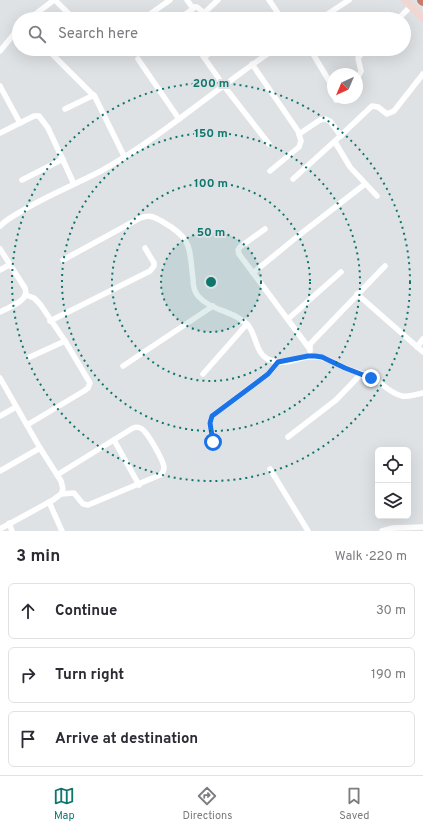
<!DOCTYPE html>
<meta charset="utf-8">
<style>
:root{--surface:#fff;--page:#f7f7f7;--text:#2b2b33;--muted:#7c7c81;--line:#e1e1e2;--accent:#0f766e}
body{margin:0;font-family:Overpass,sans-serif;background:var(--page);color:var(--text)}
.controls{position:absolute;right:12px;bottom:12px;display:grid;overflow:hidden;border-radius:6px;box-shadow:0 4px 16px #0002}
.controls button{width:36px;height:36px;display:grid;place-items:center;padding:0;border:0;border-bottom:1px solid var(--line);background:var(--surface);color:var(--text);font:20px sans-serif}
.compass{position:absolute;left:327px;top:68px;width:36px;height:36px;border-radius:50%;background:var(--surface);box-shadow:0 4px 16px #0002;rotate:224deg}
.stop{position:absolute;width:12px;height:12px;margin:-9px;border:3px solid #1a73e8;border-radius:50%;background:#fff}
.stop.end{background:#1a73e8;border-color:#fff;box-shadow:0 1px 4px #0008}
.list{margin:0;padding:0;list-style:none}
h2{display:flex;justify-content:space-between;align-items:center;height:52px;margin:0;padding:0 16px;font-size:17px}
h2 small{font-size:13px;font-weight:400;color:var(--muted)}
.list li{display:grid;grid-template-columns:26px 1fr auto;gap:12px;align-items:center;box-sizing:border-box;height:56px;margin:0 8px 8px;padding:0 8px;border:1px solid var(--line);border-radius:6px}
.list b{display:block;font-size:15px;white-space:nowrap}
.list em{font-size:13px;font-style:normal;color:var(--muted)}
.icon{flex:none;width:22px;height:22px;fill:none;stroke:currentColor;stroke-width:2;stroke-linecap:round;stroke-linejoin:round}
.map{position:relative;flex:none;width:423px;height:531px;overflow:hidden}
.search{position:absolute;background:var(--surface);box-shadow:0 4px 16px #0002;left:12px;right:12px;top:12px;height:44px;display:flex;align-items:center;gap:10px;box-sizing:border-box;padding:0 14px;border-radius:22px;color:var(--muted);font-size:15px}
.sheet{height:244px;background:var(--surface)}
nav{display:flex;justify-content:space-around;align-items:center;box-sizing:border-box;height:56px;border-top:1px solid var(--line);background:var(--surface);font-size:11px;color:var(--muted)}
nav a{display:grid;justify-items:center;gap:2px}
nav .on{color:var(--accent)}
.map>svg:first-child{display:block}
</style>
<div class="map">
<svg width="423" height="531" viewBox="0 0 423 531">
<rect width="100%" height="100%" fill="#dee2e5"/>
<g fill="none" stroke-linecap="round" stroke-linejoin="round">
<g stroke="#fff" stroke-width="5.5">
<path d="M55,0L74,19"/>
<path d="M187,0L192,7H197L204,13L218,0"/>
<path d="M269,0L282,19"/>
<path d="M29,19L54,0"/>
<path d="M143,19L170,0"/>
<path d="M179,19L194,8"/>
<path d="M320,19L349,0"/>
<path d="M398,19L411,6"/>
<path d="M53,49L51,52L53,55L95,97L124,156"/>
<path d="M198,49L224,86L269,144"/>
<path d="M310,49L331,84"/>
<path d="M0,51L19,28"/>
<path d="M94,52L98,49"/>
<path d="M204,57L216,49"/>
<path d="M138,59L179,119"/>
<path d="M252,64L298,131L301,141L299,147L270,171"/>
<path d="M357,80L361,71L358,58L365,49"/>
<path d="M0,86L20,123"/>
<path d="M336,100L338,98"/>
<path d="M65,109L94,95"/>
<path d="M0,133L34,116H39L48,128L74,184"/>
<path d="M299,134L320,120L325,119L330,121L341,136"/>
<path d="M335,142L350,167L377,196"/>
<path d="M293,179L336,140L372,106L378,107L387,114L394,111L423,74"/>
<path d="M22,180L63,159"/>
<path d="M0,226C6,220 13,216 20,212C46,196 74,185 101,171C163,136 216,88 275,49"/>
<path d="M265,229L240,247L238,250L239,254L309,348"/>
<path d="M0,249L25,288C30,301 9,307 0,312"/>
<path d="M63,260L140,218C150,214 154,217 163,222C193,239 189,248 193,279C193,285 194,291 198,296C211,311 235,311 248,325C257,336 255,354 270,360C287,368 305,352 323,358C331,360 338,365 345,368C355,372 365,374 374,379C383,384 391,394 402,396C409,397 416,395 423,393"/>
<path d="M0,270L9,265"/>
<path d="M253,273L298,236L365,184"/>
<path d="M357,294L423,352"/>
<path d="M26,295L34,298L40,304L65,341L90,383L88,388L84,391L27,425"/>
<path d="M288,319L341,272"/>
<path d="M50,321L150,271L154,266V263L145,248"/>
<path d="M417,347L423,339"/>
<path d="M310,351V344L313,341L385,266"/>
<path d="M30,357L65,341"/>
<path d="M123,366L213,306"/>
<path d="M203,374L247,324"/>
<path d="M0,378L40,448L61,481L63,489L61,494L53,500L0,529"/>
<path d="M0,416L16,407"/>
<path d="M288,437L336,400L361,374"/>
<path d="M114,440L139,485"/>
<path d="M213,442L210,423L212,416L268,374L278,362"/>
<path d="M270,469L308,531"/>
<path d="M0,471L40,448"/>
<path d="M57,475L133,428C136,427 139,427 142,429C148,433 163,460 164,467C164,471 163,473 160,475L88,505L83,504L74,493L61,494"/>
<path d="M49,502L62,531"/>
<path d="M9,523L12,531"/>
<path d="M382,531L393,528L423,527"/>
</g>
<path stroke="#f0d7d3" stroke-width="8" d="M405,0L423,18"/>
<path stroke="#cc796d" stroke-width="10" d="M422,0L423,1"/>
</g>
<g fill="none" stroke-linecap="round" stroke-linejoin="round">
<path stroke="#1a73e8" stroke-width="5" d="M213,442L210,423L212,416L268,374L278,362L308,356H315L322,357L345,368L371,378"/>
</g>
<circle cx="211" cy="282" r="50" fill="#0f766e" fill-opacity=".12"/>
<g fill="none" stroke="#0f766e" stroke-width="2" stroke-dasharray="2 4">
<circle cx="211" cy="282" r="50"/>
<circle cx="211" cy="282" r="99"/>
<circle cx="211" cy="282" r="149"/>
<circle cx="211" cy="282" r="199"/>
</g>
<circle cx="211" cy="282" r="6" fill="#0f766e" stroke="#dee2e5" stroke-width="2"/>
<g font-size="12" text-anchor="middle" font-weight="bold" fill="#0f766e" stroke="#dee2e5" stroke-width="4" stroke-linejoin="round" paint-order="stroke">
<text x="211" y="87">200 m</text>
<text x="211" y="137">150 m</text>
<text x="211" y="187">100 m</text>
<text x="211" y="236">50 m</text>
</g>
</svg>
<div class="controls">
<button><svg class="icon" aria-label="locate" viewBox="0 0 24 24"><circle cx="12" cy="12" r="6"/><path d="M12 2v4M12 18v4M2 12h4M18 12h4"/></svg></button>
<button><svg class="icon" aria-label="layers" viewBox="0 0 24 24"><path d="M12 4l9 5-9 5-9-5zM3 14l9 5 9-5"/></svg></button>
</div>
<svg class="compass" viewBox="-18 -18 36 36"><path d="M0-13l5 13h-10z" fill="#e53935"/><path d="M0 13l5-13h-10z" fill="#7c7c81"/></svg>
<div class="stop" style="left:213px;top:442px"></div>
<div class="stop end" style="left:371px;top:378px"></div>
<div class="search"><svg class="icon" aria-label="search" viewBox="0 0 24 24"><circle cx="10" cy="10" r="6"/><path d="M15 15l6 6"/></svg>Search here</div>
</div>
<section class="sheet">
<h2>3 min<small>Walk · 220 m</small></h2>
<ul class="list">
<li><svg class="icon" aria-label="ahead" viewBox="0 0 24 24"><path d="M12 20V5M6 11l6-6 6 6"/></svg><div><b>Continue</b></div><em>30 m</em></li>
<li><svg class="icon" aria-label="right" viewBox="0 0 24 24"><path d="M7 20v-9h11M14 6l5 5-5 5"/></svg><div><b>Turn right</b></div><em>190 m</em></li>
<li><svg class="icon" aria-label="arrive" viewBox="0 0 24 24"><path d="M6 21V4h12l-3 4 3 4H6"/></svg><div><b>Arrive at destination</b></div></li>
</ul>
</section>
<nav>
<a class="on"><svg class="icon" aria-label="map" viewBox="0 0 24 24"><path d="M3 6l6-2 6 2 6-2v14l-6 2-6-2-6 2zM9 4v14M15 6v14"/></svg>Map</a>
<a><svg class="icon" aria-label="directions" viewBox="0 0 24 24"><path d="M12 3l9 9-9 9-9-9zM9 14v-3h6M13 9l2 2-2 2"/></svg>Directions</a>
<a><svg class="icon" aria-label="saved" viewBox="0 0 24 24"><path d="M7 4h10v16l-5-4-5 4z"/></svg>Saved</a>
</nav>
